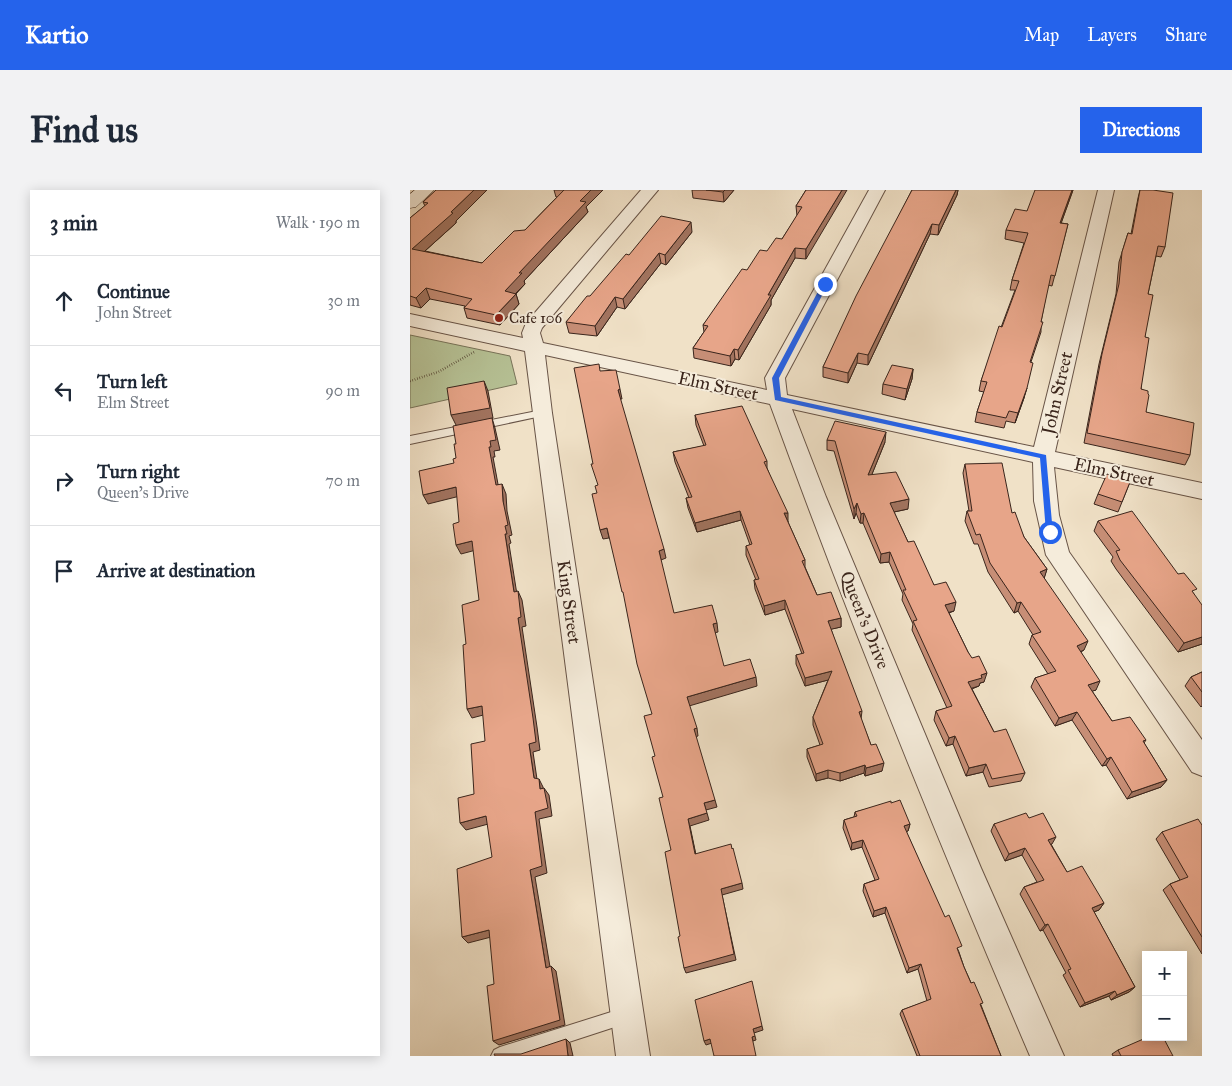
<!DOCTYPE html>
<meta charset="utf-8">
<style>
:root{--surface:#fff;--page:#f2f2f3;--text:#1f2937;--muted:#747a83;--line:#e0e1e3;--accent:#2563eb}
body{margin:0;font-family:"IM FELL Great Primer",serif;background:var(--page);color:var(--text)}
.controls{position:absolute;right:15px;bottom:15px;display:grid;overflow:hidden;border-radius:0px;box-shadow:0 2px 12px #0003}
.controls button{width:45px;height:45px;display:grid;place-items:center;padding:0;border:0;border-bottom:1px solid var(--line);background:var(--surface);color:var(--text);font:25px sans-serif}
.stop{position:absolute;width:15px;height:15px;margin:-11px;border:4px solid #2563eb;border-radius:50%;background:#fff}
.stop.end{background:#2563eb;border-color:#fff;box-shadow:0 1px 5px #0008}
.list{margin:0;padding:0;list-style:none}
h2{display:flex;justify-content:space-between;align-items:center;height:65px;margin:0;padding:0 20px;font-size:21px}
h2 small{font-size:16px;font-weight:400;color:var(--muted)}
.list li{display:grid;grid-template-columns:32px 1fr auto;gap:15px;align-items:center;box-sizing:border-box;height:90px;padding:0 20px;border-top:1px solid var(--line)}
.list b{display:block;font-size:19px;white-space:nowrap}
.list p{margin:0;font-size:16px;white-space:nowrap;color:var(--muted)}
.list em{font-size:16px;font-style:normal;color:var(--muted)}
.icon{flex:none;width:28px;height:28px;fill:none;stroke:currentColor;stroke-width:2;stroke-linecap:round;stroke-linejoin:round}
.map{position:relative;flex:none;width:792px;height:866px;overflow:hidden;border-radius:0px}
header{display:flex;align-items:center;gap:30px;box-sizing:border-box;height:70px;padding:0 25px;background:var(--accent);color:#fff}
header strong{font-size:24px}
nav{display:flex;gap:28px;margin-inline-start:auto;font-size:18px}
.intro{display:flex;align-items:center;justify-content:space-between;box-sizing:border-box;height:120px;padding:0 30px}
h1{margin:0;font-size:35px}
.button{padding:12px 22px;border-radius:0px;background:var(--accent);color:#fff;font-size:18px;font-weight:700}
main{display:flex;gap:30px;padding:0 30px}
aside{flex:1;background:var(--surface);border-radius:0px;box-shadow:0 2px 12px #0003}
.map>svg:first-child{display:block}
</style>
<header>
<strong>Kartio</strong>
<nav><a>Map</a><a>Layers</a><a>Share</a></nav>
</header>
<div class="intro"><h1>Find us</h1><a class="button">Directions</a></div>
<main>
<aside>
<h2>3 min<small>Walk · 190 m</small></h2>
<ul class="list">
<li><svg class="icon" aria-label="ahead" viewBox="0 0 24 24"><path d="M12 20V5M6 11l6-6 6 6"/></svg><div><b>Continue</b><p>John Street</p></div><em>30 m</em></li>
<li><svg class="icon" aria-label="left" viewBox="0 0 24 24"><path d="M17 20v-9H6M10 6l-5 5 5 5"/></svg><div><b>Turn left</b><p>Elm Street</p></div><em>90 m</em></li>
<li><svg class="icon" aria-label="right" viewBox="0 0 24 24"><path d="M7 20v-9h11M14 6l5 5-5 5"/></svg><div><b>Turn right</b><p>Queen's Drive</p></div><em>70 m</em></li>
<li><svg class="icon" aria-label="arrive" viewBox="0 0 24 24"><path d="M6 21V4h12l-3 4 3 4H6"/></svg><div><b>Arrive at destination</b></div></li>
</ul>
</aside>
<div class="map">
<svg width="792" height="866" viewBox="0 0 792 866">
<rect width="100%" height="100%" fill="#f0e1c7"/>
<filter id="stains"><feTurbulence type="fractalNoise" baseFrequency=".004" numOctaves="4"/><feColorMatrix values="0 0 0 0 .2 0 0 0 0 .09 0 0 0 0 .02 0 0 0 .5 -.17"/></filter>
<radialGradient id="worn" r=".72"><stop offset=".6" stop-color="#630" stop-opacity="0"/><stop offset="1" stop-color="#630" stop-opacity=".3"/></radialGradient>
<path fill="#b7c397" stroke="#78745a" d="M0,145L100,166L107,194L0,218Z"/>
<g fill="none" stroke-linecap="round" stroke-linejoin="round">
<defs>
<g id="lane">
<path d="M132,220L137,223L136,225L0,254V246Z"/>
<path d="M217,817L223,819L225,825L223,831L217,833L116,866H81L84,860L90,857Z"/>
</g>
<path id="street" d="M231,0H248L132,138L130,143L133,153L357,200L355,188L459,0H475L375,188L377,205L624,257L688,0H704L645,262L792,293V309L644,277L649,325L659,362L792,550V586L782,582L636,365L624,311L623,272L382,219L416,307L571,678L654,866H620C528,651 440,434 360,214L135,165L142,223L240,866H206L115,161L0,136V124L113,148L112,143L116,133Z"/>
<path id="secondary" d="M5,0H24L6,17L0,18V4Z"/>
</defs>
<use href="#lane" stroke="#685447" stroke-width="2"/>
<use href="#street" stroke="#685447" stroke-width="2"/>
<use href="#secondary" stroke="#3a251c" stroke-width="1"/>
<path stroke="#3a251c" stroke-width="2.5" stroke-dasharray="0.5 2" stroke-linecap="butt" d="M0,191L28,182L64,162"/>
<use href="#lane" fill="#f5ecdb" fill-rule="evenodd"/>
<use href="#street" fill="#f5ecdb" fill-rule="evenodd"/>
<use href="#secondary" fill="#f5ecdb" fill-rule="evenodd"/>
</g>
<g fill="#c78e76" stroke="#3a251c">
<path d="M26,0H77L46,31V33L15,61L72,73L115,40L147,7H146L144,0H193L176,17L178,22L114,91L115,94L106,104L109,114L90,135L57,128L54,118L55,116L20,109L11,118L0,115V28L15,16L13,12Z"/>
<path d="M282,0H324L314,12L283,8Z"/>
<path d="M396,0V69L385,68L361,110V115L329,170L325,169L321,176L284,168L283,158L294,142L293,135L337,80L372,49L387,26L386,16Z"/>
<path d="M502,0H548L547,5L528,45L520,44L458,175L447,173L438,193L413,187V177Z"/>
<path d="M663,0L651,33L658,34L642,96L638,95L631,132V142L621,172L614,208L605,233L596,231L594,238L565,232L567,222L574,202L569,201L571,191L605,100H600L602,90L614,53L595,49L596,40L617,21Z"/>
<path d="M730,0L755,57L751,67L746,66L738,104L731,199L736,222L780,265L775,275L674,253L689,174L706,104L709,72L718,43L721,44L728,8Z"/>
<path d="M282,42L256,75L251,73L215,119L207,117L187,146L159,143L156,132L219,65Z"/>
<path d="M503,179L502,189L495,210L472,204L473,194Z"/>
<path d="M285,225L357,271V278L378,332L395,370V377L407,405L431,428V437L421,439L451,529L461,555L472,581L455,586L454,583L430,591L418,588L406,591L397,567V559L410,555L403,535V527L418,490L395,496L386,474V465L392,464L375,419L355,425L345,399L344,390H346L336,365V356L340,355L331,330L287,342L278,318L276,308H279L265,272L263,262L294,256L286,235Z"/>
<path d="M417,250L475,252L462,284L498,319L484,322L498,352L524,395L544,421L539,423L558,462L574,492L570,493L569,496L562,499L584,542L615,583L611,591L579,597L573,582L556,586L543,554L536,556L524,530L526,521L537,518L502,440L503,434L492,410L493,404L479,372L470,373L453,333H450L446,323L444,329L424,261L417,260Z"/>
<path d="M555,274L602,323L614,347L637,379L634,388L674,460L671,462L686,500L682,501L702,531L736,550L734,553L757,590L751,597L717,609L696,575L692,576L662,530L645,536L621,497L625,488L638,484L619,454L622,445H623L608,421L604,423L578,382L568,354H564L555,331L557,321H559L553,283Z"/>
<path d="M720,292L708,322L684,314L688,304Z"/>
<path d="M688,331L768,384L784,404L792,454L768,462L706,379L701,371L703,367L684,341Z"/>
<path d="M792,482V516L791,517L775,496L781,487Z"/>
<path d="M481,613L500,634L498,641H496L549,762L554,777L571,815L591,866H507L490,824L492,820L517,811L508,779L497,783L475,723L463,727L453,701L454,694L465,690L452,657L441,660L433,638L434,630L444,627L445,622Z"/>
<path d="M619,628L642,654H641L657,682L694,713L689,720L684,722L725,797L719,802L701,810L699,806L670,817L653,785L656,783L633,740L630,741L610,704L614,697L627,692L612,665L595,671L581,641L584,634Z"/>
<path d="M792,635V764L753,700L760,694L770,690L746,649L752,642Z"/>
<path d="M708,860L763,866H703L702,864Z"/>
</g>
<g fill="#a27460" stroke="#3a251c">
<path d="M64,0H77L46,31V33L6,69L2,59Z"/>
<path d="M181,0H193L176,17L178,22L114,91L115,94L98,111L95,101L109,83L170,11Z"/>
<path d="M315,0H324L314,12L313,2Z"/>
<path d="M432,0H437L396,69V59Z"/>
<path d="M546,0H548L547,5L528,45L529,35Z"/>
<path d="M662,0H663L648,42L650,33Z"/>
<path d="M281,32L282,42L256,75L255,65Z"/>
<path d="M522,34L520,44L458,175V165Z"/>
<path d="M385,58V68L361,110V115L329,170L328,160L358,105Z"/>
<path d="M249,63L251,73L215,119L213,109Z"/>
<path d="M16,98L20,109L11,118L6,108Z"/>
<path d="M106,104L109,114L90,135L86,125Z"/>
<path d="M205,107L207,117L187,146L185,136Z"/>
<path d="M324,159L325,169L321,176L320,166Z"/>
<path d="M448,163L447,173L438,193V183Z"/>
<path d="M503,179L502,189L495,210L497,199Z"/>
<path d="M74,191L78,201L83,228H82L85,238L90,260L84,261L85,267H83L90,305L46,235L41,225Z"/>
<path d="M617,198L614,208L605,233L608,223Z"/>
<path d="M210,199L212,209H210L208,200Z"/>
<path d="M476,242L475,252L458,294V285Z"/>
<path d="M92,294L96,304L97,321L102,345L99,346L101,353L99,354L108,411L104,402L95,344Z"/>
<path d="M46,297L50,306L18,314L13,305Z"/>
<path d="M499,309L498,319L479,323L480,313Z"/>
<path d="M447,313L446,323L444,329V319Z"/>
<path d="M330,321L331,330L287,342L285,333Z"/>
<path d="M374,323H378V332Z"/>
<path d="M454,323L453,333H450L451,324Z"/>
<path d="M197,338L199,348L193,349L190,340Z"/>
<path d="M62,351L66,360L51,364L46,355Z"/>
<path d="M254,359L256,368L251,370L249,361Z"/>
<path d="M480,362L479,372L470,373L471,364Z"/>
<path d="M637,379L634,389L630,382Z"/>
<path d="M108,401L112,410L116,436L112,437L127,537L130,560L123,562L128,596L124,588L119,554L108,428Z"/>
<path d="M375,410V419L355,425L354,416Z"/>
<path d="M546,412L544,421L533,424L535,415Z"/>
<path d="M611,412L608,421L604,423L607,413Z"/>
<path d="M431,428V437L418,440V431Z"/>
<path d="M307,433L308,442L304,443L303,434Z"/>
<path d="M792,447V454L768,462L774,453Z"/>
<path d="M678,451L674,460L663,465L667,456Z"/>
<path d="M422,481V489L395,496V488Z"/>
<path d="M577,483L574,492L570,493L569,496L556,500L558,492L571,485Z"/>
<path d="M346,487L347,496L279,516L277,507Z"/>
<path d="M690,491L686,500L674,504L678,495Z"/>
<path d="M72,516L77,524L62,528L57,519Z"/>
<path d="M452,521L451,529L449,522Z"/>
<path d="M667,522L662,530L645,536L649,528Z"/>
<path d="M287,538L288,546L285,547L284,539Z"/>
<path d="M545,546L543,554L536,556L539,548Z"/>
<path d="M701,567L696,575L692,576L697,569Z"/>
<path d="M474,573L472,581L455,586L456,578Z"/>
<path d="M576,574L573,582L556,586L559,578Z"/>
<path d="M455,575L454,583L430,591V583Z"/>
<path d="M418,580V588L406,591V584Z"/>
<path d="M129,589L133,597L134,606L130,599Z"/>
<path d="M757,590L751,597L717,609L722,602Z"/>
<path d="M134,598L139,605L142,626L129,629L137,683L125,687L141,783L136,778L120,680L125,622Z"/>
<path d="M305,610L307,617L296,620L294,613Z"/>
<path d="M297,623L299,630L280,636L287,670L278,629Z"/>
<path d="M76,626L82,633L56,640L50,633Z"/>
<path d="M500,634L498,641L492,643L494,636Z"/>
<path d="M646,647L642,654L634,657L638,650Z"/>
<path d="M453,650L452,657L441,660L442,653Z"/>
<path d="M615,658L612,665L595,671L599,664Z"/>
<path d="M332,693L333,699L312,705L326,770L276,783L274,778L311,699Z"/>
<path d="M694,713L689,720L677,724L682,718Z"/>
<path d="M476,717L475,723L463,727L464,721Z"/>
<path d="M638,734L633,740L630,741L635,735Z"/>
<path d="M79,740L85,746L58,753L52,747Z"/>
<path d="M511,774L508,779L497,783L499,778Z"/>
<path d="M141,776L146,781L155,835L89,855L83,851Z"/>
<path d="M725,797L719,802L701,810L707,805Z"/>
<path d="M705,801L699,806L670,817L675,813Z"/>
<path d="M352,836L353,840L344,843L343,839Z"/>
<path d="M345,846L346,850L343,851L342,847Z"/>
<path d="M156,849L160,853L163,866H158Z"/>
<path d="M300,849L302,853L296,855L294,851Z"/>
</g>
<g fill="#e7a589" stroke="#3a251c">
<path d="M26,0H64L41,22L43,23L2,59L72,73L104,41L115,40L154,0H181L170,11L176,12L109,83H112L95,101L106,104L86,125L54,118L62,109L16,98L6,108L0,106V28L18,13L13,12Z"/>
<path d="M296,0H315L313,2Z"/>
<path d="M396,0H432L396,59L385,58L358,105H361L328,160L324,159L320,166L283,158L298,136L293,135L332,79L337,80L350,60L357,61L366,48L372,49L392,17L386,16Z"/>
<path d="M502,0H546L529,35L522,34L458,165L448,163L438,183L413,177L446,106Z"/>
<path d="M625,0H662L650,33L658,34L645,86L641,85L631,132H633L620,172L623,173L617,198L608,223L599,221L596,228L567,222L577,192L571,191L589,136L592,137L609,91L602,90L618,43L596,40L605,19L617,21Z"/>
<path d="M730,0H743L763,3L755,57L748,56L738,104L743,105L735,147L739,148L731,199L738,201V204L739,205L736,222L784,233L780,265L677,243L692,164L709,94L712,62L718,43L722,44Z"/>
<path d="M251,26L281,32L255,65L249,63L213,109L205,107L185,136L156,132L177,106H180L216,64L219,65Z"/>
<path d="M189,174L190,181L206,180L210,199L208,200L254,359L249,361L264,423L302,415L307,433L303,434L314,476L340,469L346,487L277,507L287,538L284,539L305,610L294,613L297,623L278,629L285,664L321,654L322,659L323,658L332,693L311,699L324,764L274,778L268,747L270,746L255,662L261,660L249,608L253,607L242,567L245,566L234,526L242,524L227,474L213,402H212L197,338L190,340L182,304L187,303L185,296L188,295L181,274H183L164,178Z"/>
<path d="M482,175L503,179L497,199L473,194Z"/>
<path d="M74,191L80,218L41,225L37,198Z"/>
<path d="M332,216L357,271L354,272L378,323H374L395,370L392,371L407,405L421,402L431,428L418,431L452,521L449,522L461,555L466,554L474,573L456,578L455,575L430,583L418,580L406,584L397,559L413,554L403,527L422,481L395,488L386,465L394,463L375,410L354,416L344,390L349,389L336,356L342,354L330,321L285,333L276,308L282,307L263,262L296,255L285,225Z"/>
<path d="M82,228L86,250L80,251L81,257H79L86,295L92,294L93,311L98,335L95,336L97,344H95L104,402L108,401L111,427L108,428L123,528L126,552L119,554L124,588L129,589L130,599L134,598L138,618L125,622L132,676L120,680L136,778L141,776L150,830L83,851L77,796L84,794L79,740L52,747L47,679L82,667L76,626L50,633L48,608L64,604L61,554L75,551L72,516L57,519L53,455L56,454L52,415L69,410L62,351L46,355L43,334L49,332L46,297L13,305L9,281L44,273L43,269L46,268L44,254H46L43,236Z"/>
<path d="M425,231L476,242L458,285L486,282L499,309L480,313L498,352L504,351L524,395L536,392L546,412L535,415L558,462L562,468L569,466L577,483L571,485L572,488L558,492L584,542L596,539L615,583L582,589L576,574L559,578L545,546L539,548L526,521L542,516L503,431L507,430L493,400H496L480,362L471,364L454,323L451,324L447,313L444,319L425,251L417,250Z"/>
<path d="M592,273L602,323L605,322L614,347L637,379L630,382L678,451L667,456L690,491L678,495L702,531L720,527L736,550L733,551L757,590L722,602L701,567L697,569L667,522L649,528L625,488L646,481L622,445L631,442L611,412L607,413L580,373L570,344L566,345L557,321H562L555,274Z"/>
<path d="M697,284L720,292L712,312L688,304Z"/>
<path d="M722,321L768,384L774,383L787,399L782,401L792,415V447L774,453L710,370L706,361L710,360L688,331Z"/>
<path d="M792,482V502L781,487Z"/>
<path d="M490,610L500,634L494,636L535,727L539,725L552,756L547,758L554,777L561,793L564,792L573,813L570,814L591,866H510L492,820L521,809L511,774L499,778L476,717L464,721L454,694L469,689L453,650L442,653L434,630L447,626L445,622L481,611V613Z"/>
<path d="M616,623L619,628L633,623L646,647L638,650L657,682L672,676L694,713L682,718L725,797L707,805L705,801L675,813L658,780L661,779L638,734L635,735L614,697L634,690L615,658L599,664L584,634Z"/>
<path d="M788,629L792,635V747L760,694L778,687L752,642Z"/>
<path d="M342,791L352,836L343,839L345,846L342,847L346,866H304L300,849L294,851L285,810Z"/>
<path d="M738,847H753L763,866H711L708,860Z"/>
<path d="M156,849L158,866H85L84,864H111Z"/>
</g>
<path fill="#2563eb" d="M415,92L418,94L369,188L371,207L636,265L643,344L640,345L636,342L630,268L365,210L362,188L412,94Z"/>
<circle fill="#8f2418" stroke="#f5ecdb" stroke-width="2" cx="89" cy="128" r="5"/>
<g text-anchor="middle" dominant-baseline="central" stroke-width="4" stroke-linejoin="round" paint-order="stroke">
<g font-size="15" fill="#3a251c" stroke="#f5ecdb" text-anchor="start">
<text x="99" y="128">Cafe 106</text>
</g>
<g font-size="18" fill="#3a251c" stroke="#f5ecdb">
<text transform="translate(308 196) rotate(12)">Elm Street</text>
<text transform="translate(647 203) rotate(-77)">John Street</text>
<text transform="translate(704 282) rotate(12)">Elm Street</text>
<text transform="translate(159 412) rotate(82)">King Street</text>
<text transform="translate(455 430) rotate(68)">Queen's Drive</text>
</g>
</g>
<rect width="100%" height="100%" filter="url(#stains)"/>
<rect width="100%" height="100%" fill="url(#worn)"/>
</svg>
<div class="controls">
<button>+</button>
<button>−</button>
</div>
<div class="stop" style="left:640px;top:342px"></div>
<div class="stop end" style="left:415px;top:94px"></div>
</div>
</main>
